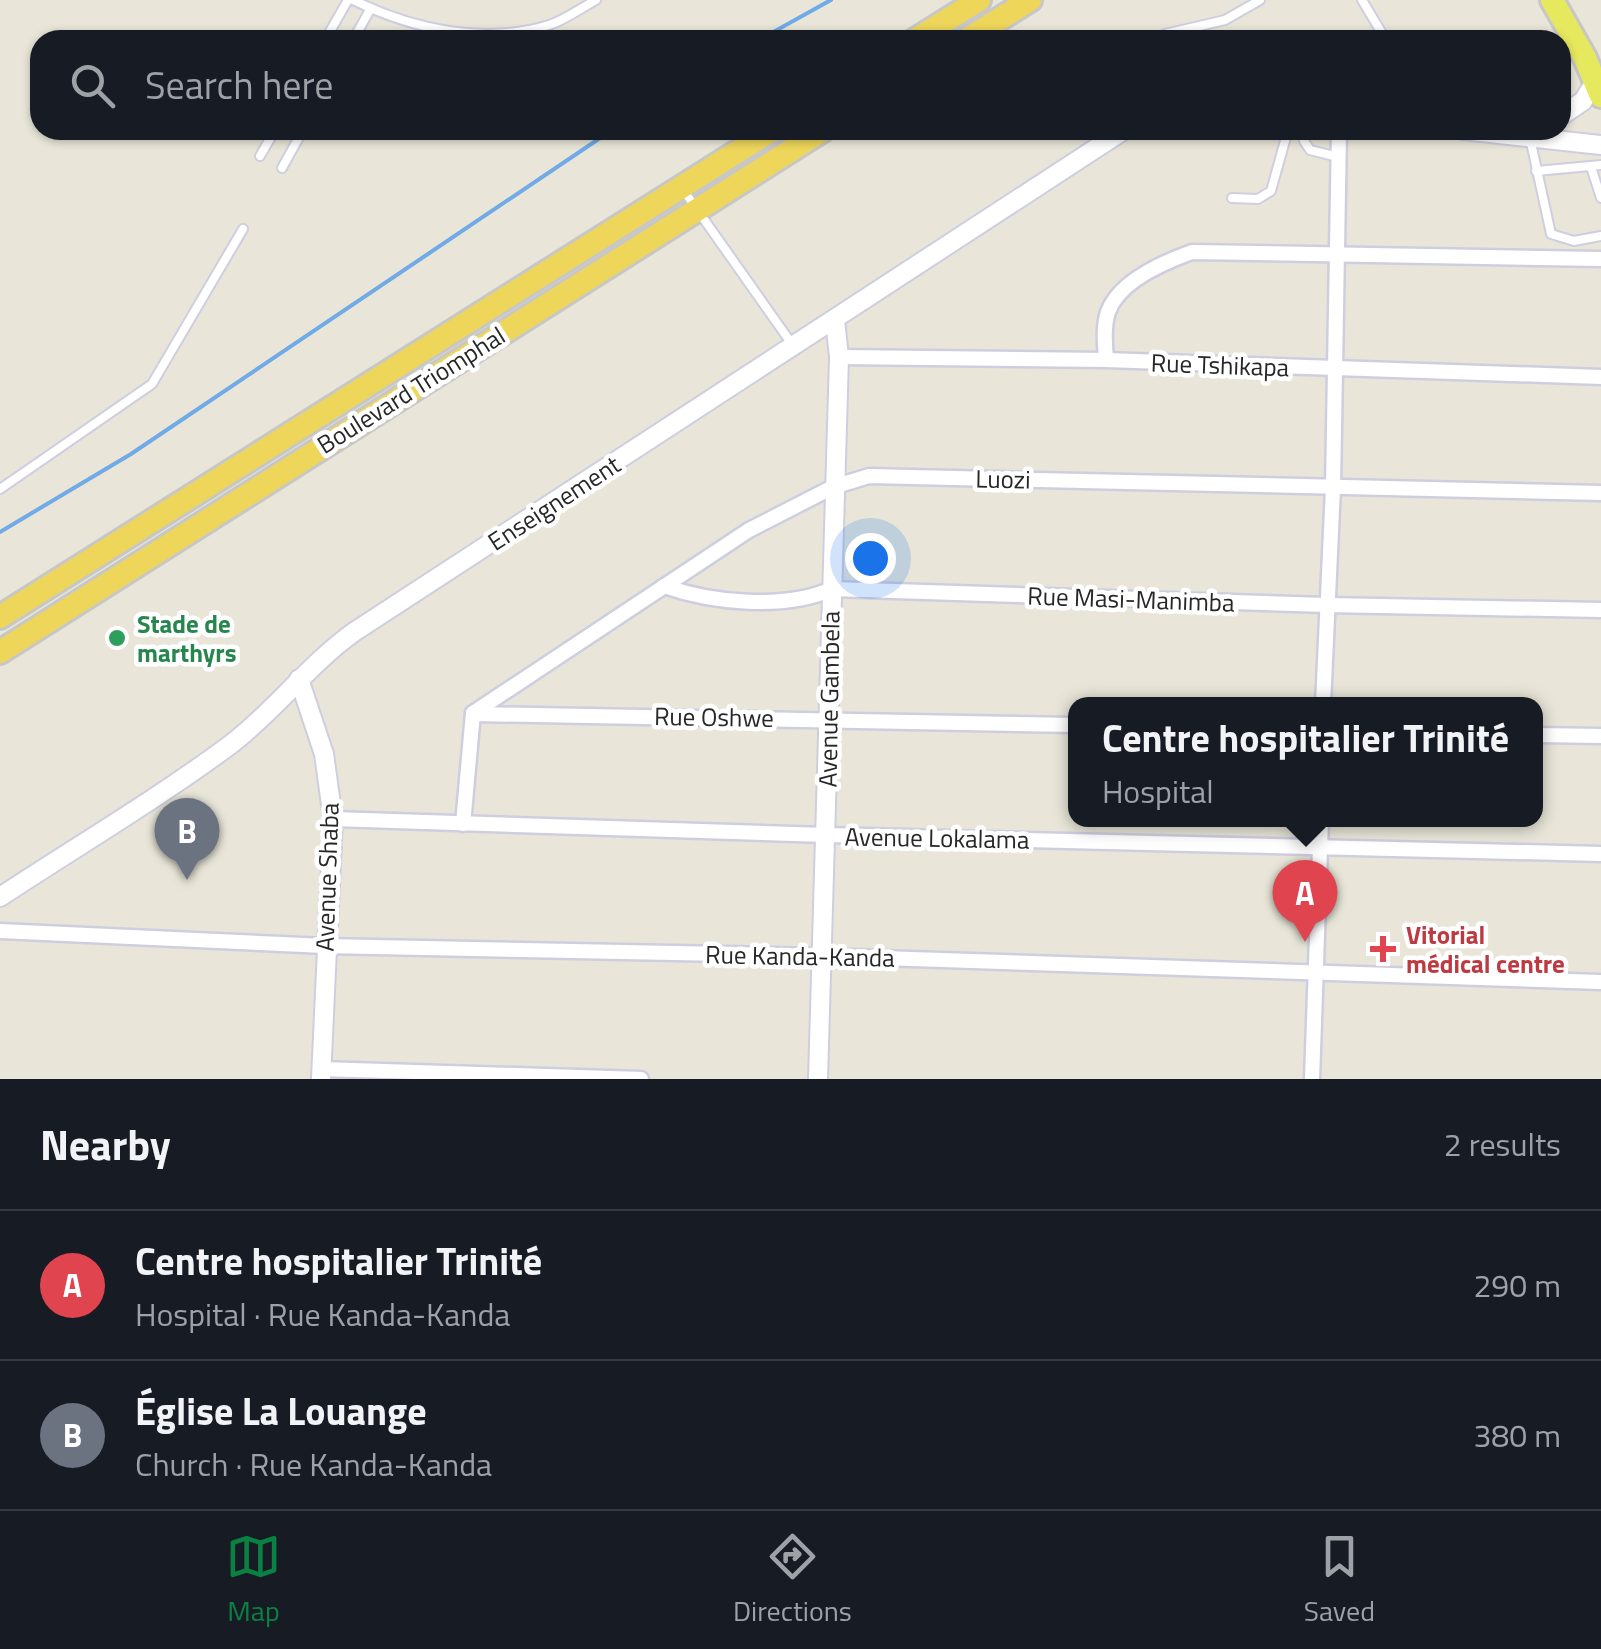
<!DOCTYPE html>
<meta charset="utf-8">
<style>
:root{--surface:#171b24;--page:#242831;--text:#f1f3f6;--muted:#9ea1a6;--line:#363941;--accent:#0b8043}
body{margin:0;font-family:"Titillium Web",sans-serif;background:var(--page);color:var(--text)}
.you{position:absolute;left:870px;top:558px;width:35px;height:35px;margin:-25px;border:8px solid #fff;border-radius:50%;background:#1a73e8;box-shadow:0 0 0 15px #1a73e833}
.badge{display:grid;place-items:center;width:65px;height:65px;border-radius:50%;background:var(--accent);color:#fff;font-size:32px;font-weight:700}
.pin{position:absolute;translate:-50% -82px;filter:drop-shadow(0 2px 5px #0008)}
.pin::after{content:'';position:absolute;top:52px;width:35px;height:30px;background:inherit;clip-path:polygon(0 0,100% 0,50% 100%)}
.popup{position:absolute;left:1068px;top:697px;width:475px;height:130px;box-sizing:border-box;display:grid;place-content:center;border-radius:20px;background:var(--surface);filter:drop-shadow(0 2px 8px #0005);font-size:32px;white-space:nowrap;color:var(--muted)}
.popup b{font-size:38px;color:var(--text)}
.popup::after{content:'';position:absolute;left:50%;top:100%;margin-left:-20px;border:20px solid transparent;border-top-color:var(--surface)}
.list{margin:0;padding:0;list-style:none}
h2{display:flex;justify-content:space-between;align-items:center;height:130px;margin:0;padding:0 40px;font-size:42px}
h2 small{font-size:32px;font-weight:400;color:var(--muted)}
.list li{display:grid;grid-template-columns:65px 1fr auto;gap:30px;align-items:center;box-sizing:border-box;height:150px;padding:0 40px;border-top:2px solid var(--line)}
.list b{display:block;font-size:38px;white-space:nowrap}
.list p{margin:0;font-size:32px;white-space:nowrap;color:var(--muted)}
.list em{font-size:32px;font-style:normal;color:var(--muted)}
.icon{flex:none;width:55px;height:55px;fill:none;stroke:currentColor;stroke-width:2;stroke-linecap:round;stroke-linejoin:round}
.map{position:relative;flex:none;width:1601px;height:1079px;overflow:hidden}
.search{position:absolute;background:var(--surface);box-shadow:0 2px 8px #0004;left:30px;right:30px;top:30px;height:110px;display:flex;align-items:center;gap:25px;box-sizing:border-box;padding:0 35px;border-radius:30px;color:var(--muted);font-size:38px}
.sheet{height:430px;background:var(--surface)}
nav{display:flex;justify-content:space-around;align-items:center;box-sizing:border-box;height:140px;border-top:2px solid var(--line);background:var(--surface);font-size:28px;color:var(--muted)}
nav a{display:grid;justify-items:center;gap:5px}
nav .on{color:var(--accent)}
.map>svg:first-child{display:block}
</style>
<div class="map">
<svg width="1601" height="1079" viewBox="0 0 1601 1079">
<rect width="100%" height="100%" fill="#e9e6d9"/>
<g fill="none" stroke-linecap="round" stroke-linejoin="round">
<g stroke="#70aae7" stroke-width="4">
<path d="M759,40L831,0"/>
<path d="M0,532L131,454L612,130"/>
</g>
<defs>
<g id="service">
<path d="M353,0C412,29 484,45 549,25C565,20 581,8 596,0"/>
<path d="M1362,0L1386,40"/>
<path d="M1165,34L1225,20L1260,0"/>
<path d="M325,40L348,0"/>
<path d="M353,40L371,8"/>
<path d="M1304,130V141L1310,150L1338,157"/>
<path d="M1530,138L1551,234L1574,241L1601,236"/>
<path d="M260,156L275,130"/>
<path d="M1591,167L1601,198"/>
<path d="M282,168L303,130"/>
<path d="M1536,171L1601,165"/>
<path d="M684,191L794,347"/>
<path d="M1232,198L1258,199L1271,191L1288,130"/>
<path d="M0,489L152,384L243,229"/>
</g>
<g id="minor">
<path d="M839,357L1106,360L1601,377"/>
<path d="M1106,360C1105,345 1103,327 1108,312C1119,281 1164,262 1192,252L1601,259"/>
<path d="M664,586C712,603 784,610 832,589L1326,605L1601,610"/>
<path d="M1323,704L1333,488L1339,130"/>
<path d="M473,713L749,530L833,487L869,476L1601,493"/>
<path d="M474,714L1075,725"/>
<path d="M1535,735L1601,736"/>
<path d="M333,819L826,835L1601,854"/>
<path d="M463,824L473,713"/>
<path d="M0,931L325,946L820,956L1601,982"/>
<path d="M321,1069L641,1079"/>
<path d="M1312,1079L1321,820"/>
</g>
<g id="tertiary">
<path d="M1561,116L1583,101L1595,82"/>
<path d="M1463,130L1601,145"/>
<path d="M299,679L324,754L333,819L321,1079"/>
<path d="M0,897C76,847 157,799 230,745C275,711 308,665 354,632L1124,130"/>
<path d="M818,1079L839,357L835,320"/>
</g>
<path id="primary" d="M1552,0L1585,58L1601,96"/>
<g id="trunk">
<path d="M915,40L979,0"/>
<path d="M966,40L1030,0"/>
<path d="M0,617L772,130"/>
<path d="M0,652L823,130"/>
</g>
</defs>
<use href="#service" stroke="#cfcee0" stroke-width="12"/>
<use href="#minor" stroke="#cfcee0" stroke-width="19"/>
<use href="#tertiary" stroke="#cfcee0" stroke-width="22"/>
<use href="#primary" stroke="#c7c7c7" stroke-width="28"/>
<use href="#trunk" stroke="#c7c7c7" stroke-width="28"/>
<use href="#service" stroke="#fff" stroke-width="8"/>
<use href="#minor" stroke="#fff" stroke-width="14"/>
<use href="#tertiary" stroke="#fff" stroke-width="18"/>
<use href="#primary" stroke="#e6e85e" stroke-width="22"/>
<use href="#trunk" stroke="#eed65b" stroke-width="22"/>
</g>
<circle fill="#2e9e5b" stroke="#fff" stroke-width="4" cx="117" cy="638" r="10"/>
<path fill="#e0444e" stroke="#fff" stroke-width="4" d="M1378 934h10v10h10v10h-10v10h-10v-10h-10v-10h10z"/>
<g text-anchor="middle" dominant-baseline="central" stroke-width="9" stroke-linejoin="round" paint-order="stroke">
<g font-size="25" fill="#272727" stroke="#fff">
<text transform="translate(1220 365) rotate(2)">Rue Tshikapa</text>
<text transform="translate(411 390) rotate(-32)">Boulevard Triomphal</text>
<text transform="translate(1003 479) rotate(1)">Luozi</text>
<text transform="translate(554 503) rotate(-33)">Enseignement</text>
<text transform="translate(1131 599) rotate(2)">Rue Masi-Manimba</text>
<text transform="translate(829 699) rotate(-89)">Avenue Gambela</text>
<text transform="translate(714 717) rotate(1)">Rue Oshwe</text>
<text transform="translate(937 838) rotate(1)">Avenue Lokalama</text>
<text transform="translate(327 877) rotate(-88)">Avenue Shaba</text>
<text transform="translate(800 956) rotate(1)">Rue Kanda-Kanda</text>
</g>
<g font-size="25" font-weight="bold" fill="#27864d" stroke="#fff" text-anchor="start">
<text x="137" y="624">Stade de<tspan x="137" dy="29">marthyrs</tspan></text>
</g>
<g font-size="25" font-weight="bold" fill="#be3a42" stroke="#fff" text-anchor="start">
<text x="1406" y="935">Vitorial<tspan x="1406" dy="29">médical centre</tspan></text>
</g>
</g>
</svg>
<div class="you"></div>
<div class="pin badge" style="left:1305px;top:942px;background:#e0444e">A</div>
<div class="popup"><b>Centre hospitalier Trinité</b>Hospital</div>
<div class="pin badge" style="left:187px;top:880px;background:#6b7280">B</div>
<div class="search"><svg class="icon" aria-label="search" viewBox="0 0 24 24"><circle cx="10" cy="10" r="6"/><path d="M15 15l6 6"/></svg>Search here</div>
</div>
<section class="sheet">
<h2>Nearby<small>2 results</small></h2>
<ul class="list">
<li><span class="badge" style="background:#e0444e">A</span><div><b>Centre hospitalier Trinité</b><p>Hospital · Rue Kanda-Kanda</p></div><em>290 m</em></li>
<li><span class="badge" style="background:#6b7280">B</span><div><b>Église La Louange</b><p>Church · Rue Kanda-Kanda</p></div><em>380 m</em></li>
</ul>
</section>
<nav>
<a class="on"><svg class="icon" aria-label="map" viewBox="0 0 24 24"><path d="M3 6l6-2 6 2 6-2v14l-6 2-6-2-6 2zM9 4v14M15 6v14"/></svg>Map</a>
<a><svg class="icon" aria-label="directions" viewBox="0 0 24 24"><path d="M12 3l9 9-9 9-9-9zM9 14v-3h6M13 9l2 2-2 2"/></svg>Directions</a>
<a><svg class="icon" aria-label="saved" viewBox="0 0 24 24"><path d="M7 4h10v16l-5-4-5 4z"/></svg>Saved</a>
</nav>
